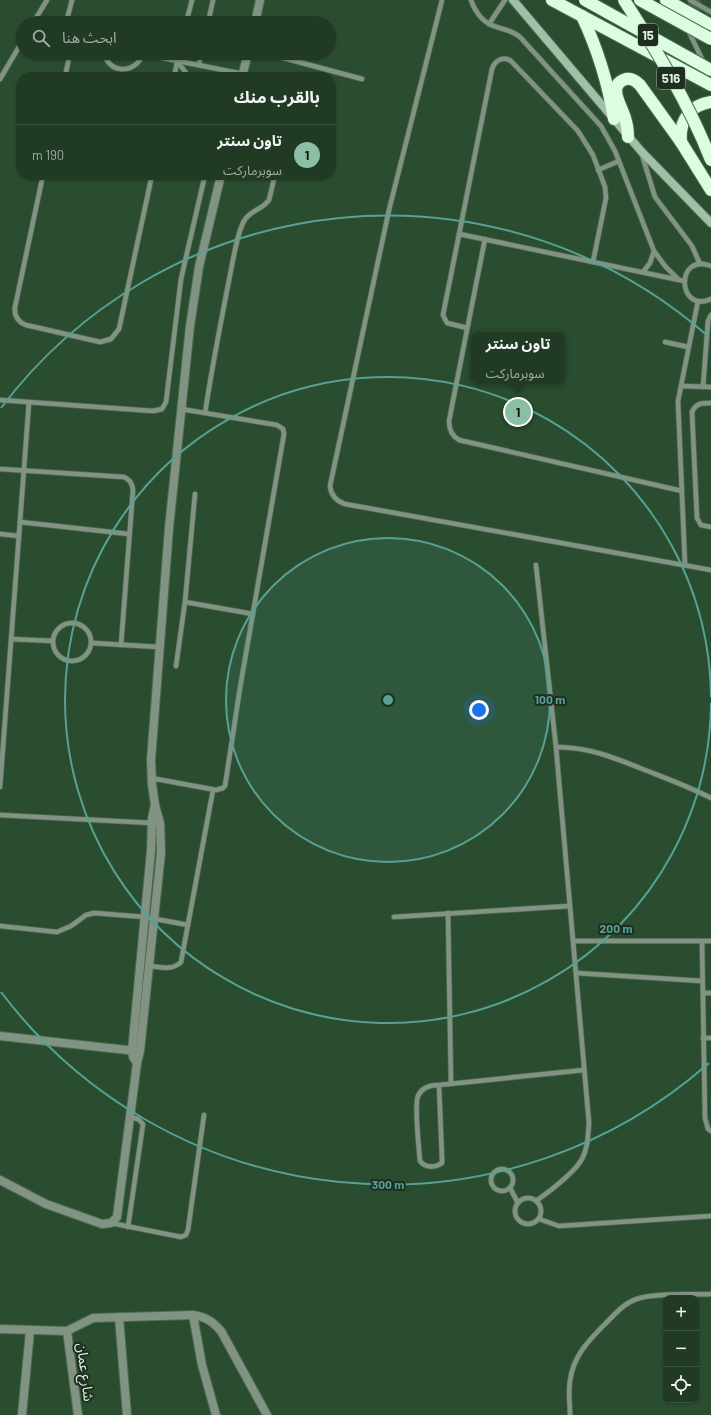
<!DOCTYPE html>
<html lang="ar">
<meta charset="utf-8">
<style>
:root{--surface:#203a23;--page:#28412b;--text:#f1f3f6;--muted:#a2ada6;--line:#3d5441;--accent:#8abfa5}
body{margin:0;font-family:Barlow,"Noto Sans Arabic",sans-serif;background:var(--page);color:var(--text);direction:rtl}
.controls{position:absolute;right:12px;bottom:12px;display:grid;overflow:hidden;border-radius:8px;box-shadow:0 1px 3px #0004}
.controls button{width:36px;height:36px;display:grid;place-items:center;padding:0;border:0;border-bottom:1px solid var(--line);background:var(--surface);color:var(--text);font:20px sans-serif}
.you{position:absolute;left:479px;top:710px;width:14px;height:14px;margin:-10px;border:3px solid #fff;border-radius:50%;background:#1a73e8;box-shadow:0 0 0 6px #1a73e833}
.badge{display:grid;place-items:center;width:26px;height:26px;border-radius:50%;background:var(--accent);color:#111;font-size:13px;font-weight:700}
.pin{position:absolute;translate:-50% -50%;border:2px solid #fff;box-shadow:0 1px 4px #0006}
.popup{position:absolute;left:471px;top:332px;width:94px;height:52px;box-sizing:border-box;display:grid;place-content:center;border-radius:8px;background:var(--surface);filter:drop-shadow(0 1px 3px #0005);font-size:13px;white-space:nowrap;color:var(--muted)}
.popup b{font-size:15px;color:var(--text)}
.popup::after{content:'';position:absolute;left:50%;top:100%;margin-left:-8px;border:8px solid transparent;border-top-color:var(--surface)}
.list{margin:0;padding:0;list-style:none}
h2{display:flex;justify-content:space-between;align-items:center;height:52px;margin:0;padding:0 16px;font-size:17px}
h2 small{font-size:13px;font-weight:400;color:var(--muted)}
.list li{display:grid;grid-template-columns:26px 1fr auto;gap:12px;align-items:center;box-sizing:border-box;height:56px;padding:0 16px;border-top:1px solid var(--line)}
.list b{display:block;font-size:15px;white-space:nowrap}
.list p{margin:0;font-size:13px;white-space:nowrap;color:var(--muted)}
.list em{font-size:13px;font-style:normal;color:var(--muted)}
.icon{flex:none;width:22px;height:22px;fill:none;stroke:currentColor;stroke-width:2;stroke-linecap:round;stroke-linejoin:round}
.map{position:relative;flex:none;width:711px;height:1415px;overflow:hidden;direction:ltr}
.search{position:absolute;background:var(--surface);box-shadow:0 1px 3px #0004;left:16px;top:16px;width:320px;height:44px;display:flex;align-items:center;gap:10px;box-sizing:border-box;padding:0 14px;border-radius:22px;color:var(--muted);font-size:15px}
.panel{position:absolute;background:var(--surface);box-shadow:0 1px 3px #0004;left:16px;top:72px;width:320px;height:108px;border-radius:16px;direction:rtl}
.map>svg:first-child{display:block}
</style>
<div class="map">
<svg width="711" height="1415" viewBox="0 0 711 1415">
<rect width="100%" height="100%" fill="#2a4d2f"/>
<g fill="none" stroke-linecap="round" stroke-linejoin="round">
<path stroke="#45664a" stroke-width="12" stroke-dasharray="12 6" stroke-linecap="butt" d="M693,0L707,26"/>
<defs>
<g id="lane">
<path d="M442,0L389,210L330,486C331,495 336,501 345,504L711,570"/>
<path d="M471,0C474,10 483,23 494,26C504,30 512,30 520,37L601,126L615,151L654,251L665,266L678,279"/>
<path d="M690,0L711,12"/>
<path d="M33,23L47,0"/>
<path d="M66,23L72,0"/>
<path d="M186,23L192,0"/>
<path d="M208,23L213,0"/>
<path d="M489,24L505,0"/>
<path d="M688,30L704,63"/>
<path d="M104,53C109,75 137,74 143,53"/>
<path d="M265,53L362,79"/>
<path d="M143,54L243,74"/>
<path d="M177,61L189,77"/>
<path d="M199,65L201,53"/>
<path d="M65,77L70,53"/>
<path d="M174,77L179,53"/>
<path d="M0,79L23,40"/>
<path d="M642,155L655,197L692,246L700,264"/>
<path d="M598,170L619,161"/>
<path d="M43,175L15,307C14,316 18,322 26,325L100,342L111,339L119,329L152,175"/>
<path d="M459,234L684,281"/>
<path d="M485,239L449,421C449,430 452,436 459,440L682,491"/>
<path d="M711,266C675,252 677,314 711,299"/>
<path d="M643,272L650,263L654,251"/>
<path d="M467,328L447,323L443,315L492,69C495,60 503,56 511,61L578,131L593,155L605,187L606,198L593,262"/>
<path d="M665,342L688,347"/>
<path d="M681,386L711,387"/>
<path d="M703,387L708,321L711,315"/>
<path d="M0,400L153,411L162,409L166,402L181,279L205,175"/>
<path d="M711,403C702,403 696,403 692,412L697,518L701,525L711,527"/>
<path d="M205,413C212,367 221,321 230,275C233,261 237,233 244,221C250,210 262,210 269,200L275,175"/>
<path d="M0,469L124,477C130,480 132,483 133,490L121,645"/>
<path d="M20,522L129,534"/>
<path d="M0,534L19,536"/>
<path d="M536,565L556,747L589,1123C588,1135 588,1148 582,1159C575,1172 549,1192 536,1201"/>
<path d="M685,565L678,401L698,301"/>
<path d="M185,602L253,614"/>
<circle cx="72" cy="642" r="19"/>
<path d="M11,639L53,641"/>
<path d="M92,643L159,647"/>
<path d="M176,666L185,602L195,494"/>
<path d="M556,747C589,747 615,758 645,770C668,779 690,787 711,798"/>
<path d="M151,778L216,790L223,788L225,786L240,688L284,434L283,429L277,425L181,409"/>
<path d="M0,787L29,402"/>
<path d="M0,815L152,823"/>
<path d="M448,913L451,1083"/>
<path d="M394,917L570,906"/>
<path d="M0,926L57,932L71,926L86,915L94,913L145,917L188,925"/>
<path d="M573,941H711"/>
<path d="M702,941L705,1118L708,1129L711,1131"/>
<path d="M149,966C161,967 172,971 181,962L213,790"/>
<path d="M576,973L702,981"/>
<path d="M703,993H711"/>
<path d="M703,1038H711"/>
<path d="M439,1085L442,1158V1163C435,1168 425,1168 420,1161C419,1148 414,1106 418,1096C422,1087 430,1085 439,1085L584,1070"/>
<circle cx="502" cy="1180" r="11"/>
<path d="M510,1188L518,1203"/>
<circle cx="528" cy="1211" r="13"/>
<path d="M539,1219L559,1226L711,1216"/>
<path d="M111,1223L181,1237L186,1235L188,1230L204,1115"/>
<path d="M128,1227L143,1124L138,1119L130,1117"/>
<path d="M570,1415C570,1404 568,1392 570,1381C573,1356 589,1340 606,1323C617,1312 625,1302 640,1298C659,1293 691,1295 711,1294"/>
</g>
<g id="street">
<path d="M255,23L260,0"/>
<path d="M242,77L248,53"/>
<path d="M0,1036L136,1051"/>
<path d="M137,1063L133,1057L132,1051L151,851L152,818L155,805"/>
<path d="M0,1180L46,1204L102,1224L111,1223L117,1217L137,1063L140,1051L161,853L160,823L155,805L152,784L151,760L169,528L190,326L199,267L221,175"/>
<path d="M193,1315L202,1365L216,1415"/>
<path d="M119,1317L127,1415"/>
<path d="M0,1329L67,1331L93,1318L193,1315C206,1317 212,1321 221,1331L267,1415"/>
<path d="M67,1331L78,1415"/>
<path d="M22,1415L30,1331"/>
</g>
<path id="secondary" d="M513,0L641,151L711,223"/>
<g id="highway">
<path d="M552,0L711,85"/>
<path d="M666,0L711,25"/>
<path d="M582,16C598,50 608,83 614,119"/>
<path d="M628,137C628,130 627,124 625,118C622,106 606,85 626,79C632,78 636,81 640,85L681,142L711,190"/>
<path d="M681,142C679,121 690,105 711,102"/>
</g>
</defs>
<use href="#lane" stroke="#4a6b4f" stroke-width="6"/>
<use href="#street" stroke="#4a6b4f" stroke-width="10"/>
<use href="#secondary" stroke="#4a6b4f" stroke-width="10"/>
<use href="#highway" stroke="#4a6b4f" stroke-width="14"/>
<use href="#lane" stroke="#829383" stroke-width="4.5"/>
<use href="#street" stroke="#829383" stroke-width="8"/>
<use href="#secondary" stroke="#a4bfa7" stroke-width="8"/>
<use href="#highway" stroke="#dcfddf" stroke-width="12"/>
<defs>
<g id="highway-bridge">
<path d="M585,0L711,70"/>
<path d="M624,0C657,51 689,104 711,160"/>
<path d="M640,0L711,39"/>
</g>
</defs>
<use href="#highway-bridge" stroke="#4a6b4f" stroke-width="14" stroke-linecap="butt"/>
<use href="#highway-bridge" stroke="#dcfddf" stroke-width="12"/>
</g>
<circle cx="388" cy="700" r="162" fill="#57a196" fill-opacity=".12"/>
<g fill="none" stroke="#57a196" stroke-width="2">
<circle cx="388" cy="700" r="162"/>
<path d="M711 703A323 323 0 1 1 711 697"/>
<path d="M709 1063A485 485 0 0 1 1 992M1 408A485 485 0 0 1 709 337"/>
</g>
<g text-anchor="middle" dominant-baseline="central" stroke-width="4" stroke-linejoin="round" paint-order="stroke">
<g fill="#1f2e21" stroke="#a5b7a7" stroke-width="1">
<rect x="638" y="24" width="20" height="22" rx="3"/>
<rect x="657" y="67" width="28" height="22" rx="3"/>
</g>
<g font-size="13" font-weight="bold" fill="#def2e0">
<text x="648" y="35">15</text>
<text x="671" y="78">516</text>
</g>
<g font-size="14" fill="#def2e0" stroke="#1f2e21">
<text transform="translate(86 1372) rotate(83)">شارع عمان</text>
</g>
</g>
<circle cx="388" cy="700" r="6" fill="#57a196" stroke="#1f2e21" stroke-width="2"/>
<g font-size="12" text-anchor="middle" font-weight="bold" fill="#57a196" stroke="#1f2e21" stroke-width="4" stroke-linejoin="round" paint-order="stroke">
<text x="550" y="704">100 m</text>
<text x="616" y="933">200 m</text>
<text x="388" y="1189">300 m</text>
</g>
</svg>
<div class="controls">
<button>+</button>
<button>−</button>
<button><svg class="icon" aria-label="locate" viewBox="0 0 24 24"><circle cx="12" cy="12" r="6"/><path d="M12 2v4M12 18v4M2 12h4M18 12h4"/></svg></button>
</div>
<div class="you"></div>
<div class="pin badge" style="left:518px;top:412px">1</div>
<div class="popup"><b>تاون سنتر</b>سوبرماركت</div>
<div class="search"><svg class="icon" aria-label="search" viewBox="0 0 24 24"><circle cx="10" cy="10" r="6"/><path d="M15 15l6 6"/></svg>ابحث هنا</div>
<section class="panel">
<h2>بالقرب منك<small></small></h2>
<ul class="list">
<li><span class="badge">1</span><div><b>تاون سنتر</b><p>سوبرماركت</p></div><em>190 m</em></li>
</ul>
</section>
</div>
